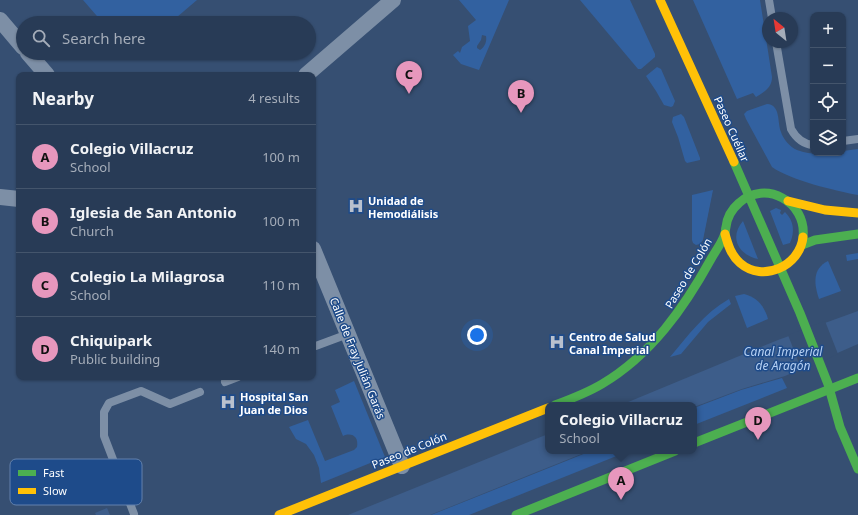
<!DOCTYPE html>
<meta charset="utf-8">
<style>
:root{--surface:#283b56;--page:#344660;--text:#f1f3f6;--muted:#a5adb9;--line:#44556c;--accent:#e797bd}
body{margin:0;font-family:"Noto Sans",sans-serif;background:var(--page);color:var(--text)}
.controls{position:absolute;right:12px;top:12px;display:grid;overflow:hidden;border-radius:8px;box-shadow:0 1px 3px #0004}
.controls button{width:36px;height:36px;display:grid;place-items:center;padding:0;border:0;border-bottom:1px solid var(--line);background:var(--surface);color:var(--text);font:20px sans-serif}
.compass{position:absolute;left:762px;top:12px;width:36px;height:36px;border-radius:50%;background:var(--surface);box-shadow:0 1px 3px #0004;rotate:330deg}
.you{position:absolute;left:477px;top:335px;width:14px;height:14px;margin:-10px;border:3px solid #fff;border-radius:50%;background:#1a73e8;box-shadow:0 0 0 6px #1a73e833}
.badge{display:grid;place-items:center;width:26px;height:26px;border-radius:50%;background:var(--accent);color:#111;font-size:13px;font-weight:700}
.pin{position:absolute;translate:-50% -33px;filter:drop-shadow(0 1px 2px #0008)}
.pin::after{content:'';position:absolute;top:21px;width:14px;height:12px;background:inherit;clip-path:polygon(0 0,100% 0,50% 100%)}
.popup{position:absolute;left:545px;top:402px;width:152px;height:52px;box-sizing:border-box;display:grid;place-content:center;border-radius:8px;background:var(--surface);filter:drop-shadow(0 1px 3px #0005);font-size:13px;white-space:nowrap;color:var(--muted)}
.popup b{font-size:15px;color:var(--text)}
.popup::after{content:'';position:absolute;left:50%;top:100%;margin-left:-8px;border:8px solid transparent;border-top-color:var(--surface)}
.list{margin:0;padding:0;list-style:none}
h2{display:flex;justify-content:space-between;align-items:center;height:52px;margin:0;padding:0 16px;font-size:17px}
h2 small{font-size:13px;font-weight:400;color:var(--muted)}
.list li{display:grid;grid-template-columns:26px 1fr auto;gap:12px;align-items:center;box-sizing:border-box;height:64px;padding:0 16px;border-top:1px solid var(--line)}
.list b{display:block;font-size:15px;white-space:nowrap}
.list p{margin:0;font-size:13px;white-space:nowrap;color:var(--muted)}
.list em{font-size:13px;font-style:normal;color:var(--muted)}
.icon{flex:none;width:22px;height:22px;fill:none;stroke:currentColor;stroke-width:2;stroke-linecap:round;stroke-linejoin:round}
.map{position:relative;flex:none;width:858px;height:515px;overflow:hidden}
.search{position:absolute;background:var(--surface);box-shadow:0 1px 3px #0004;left:16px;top:16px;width:300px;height:44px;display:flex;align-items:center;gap:10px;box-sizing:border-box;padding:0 14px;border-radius:22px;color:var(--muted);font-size:15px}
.panel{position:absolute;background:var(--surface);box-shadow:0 1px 3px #0004;left:16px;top:72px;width:300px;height:308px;border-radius:8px}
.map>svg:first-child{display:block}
</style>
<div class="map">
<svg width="858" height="515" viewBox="0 0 858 515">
<rect width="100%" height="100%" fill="#364f72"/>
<g fill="#3261a0" fill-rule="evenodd">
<path d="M83,0H197L170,23H103Z"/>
<path d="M459,0H509L479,70L461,64L453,55L458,51L460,53L462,47L470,41L468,26L476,20ZM482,35L486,36C487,41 485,47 480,50L477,48V46L481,40Z"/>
<path d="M580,0H630L655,54V57L641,69H638Z"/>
<path d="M693,0H760L772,77C772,88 764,92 756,97L753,93L737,99Z"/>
<path d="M657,67L661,69L675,101L673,106L671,107L664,105L656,91L646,76Z"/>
<path d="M767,104C781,105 777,122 781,132C783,139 790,147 797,150C811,156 828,153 843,153V151L858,149V195C836,191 790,180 772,167L746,119L744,114L747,111Z"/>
<path d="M681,114L684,117L700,158V160L687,163L685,161L678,137L672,122L673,117Z"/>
<path d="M713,190L703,240L700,244L696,245L693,243L692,240V195Z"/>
<path d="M776,208L781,210L780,213L782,215L785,212C794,221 795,232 790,243L783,245L770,211Z"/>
<path d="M743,221L758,259C738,255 729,237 743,221Z"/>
<path d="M858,253V259L847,261L846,255Z"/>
<path d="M828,261L841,291L819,299C814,284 812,269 828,261Z"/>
<path d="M744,294C757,297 765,307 768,319L747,328L735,296Z"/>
<path d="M729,299L731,304L708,322L681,354L670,357C688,336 704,313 729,299Z"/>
<path d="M782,378L787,388L694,425V408L741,390Z"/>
<path d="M354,381L385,457L321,483L319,468L314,455L306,444L296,439L289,427L308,420L325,461L354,450L357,447C359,437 352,432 343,436L331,406L340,402L335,390Z"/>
<path d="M591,451H629L469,515H431Z"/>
</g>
<g fill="#3d5d8a">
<path d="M858,311V344L785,376L742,389L694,407V405H621L778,340Z"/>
<path d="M548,434V451H589L430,515H348Z"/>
<path d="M107,508L110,515H96L95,513Z"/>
</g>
<path fill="#364f72" d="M825,321L838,354L802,371L788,335Z"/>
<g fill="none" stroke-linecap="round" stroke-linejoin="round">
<g stroke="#7d8fa6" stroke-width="8">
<path d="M769,0L772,18"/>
<path d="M776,42L791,129C796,138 803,144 813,145"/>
<path d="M843,141L858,139"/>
<path d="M313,347L348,334"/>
<path d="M225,382L238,377"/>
<path d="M134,514L104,436V412L109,403L141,391L170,404L200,392"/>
</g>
<g stroke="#7d8fa6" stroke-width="16">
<path d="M0,20L23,47"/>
<path d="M28,53L47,75"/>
<path d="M306,75L393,0"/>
<path d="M0,197L19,199"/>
<path d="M313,249L402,466"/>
</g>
<g stroke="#4caf50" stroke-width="9">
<path d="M734,162L800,313L828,384L840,427L858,469"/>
<path d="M802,245L815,240L858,234"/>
<path d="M555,405C571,399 587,393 602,384C651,355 684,308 711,259C715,252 721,244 724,236C726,233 725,230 726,227C727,218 732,209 739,203C765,179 807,202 803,237"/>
<path d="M694,443L858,378"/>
<path d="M516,515L675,451"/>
</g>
<g stroke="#ffc107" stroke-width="9">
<path d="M660,0L734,162"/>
<path d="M788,201L825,210L858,213"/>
<path d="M725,234C728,245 731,255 740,263C763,283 800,266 803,237"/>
<path d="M279,515L548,408"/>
</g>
</g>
<defs>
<symbol id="hospital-bare" viewBox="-9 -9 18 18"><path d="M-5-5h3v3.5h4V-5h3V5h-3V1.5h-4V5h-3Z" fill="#b9c1ce" stroke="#1e4b8a" stroke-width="2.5" paint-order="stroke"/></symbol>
</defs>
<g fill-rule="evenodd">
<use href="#hospital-bare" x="345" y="195" width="22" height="22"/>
<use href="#hospital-bare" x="546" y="331" width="22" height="22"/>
<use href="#hospital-bare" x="217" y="391" width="22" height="22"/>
</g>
<g text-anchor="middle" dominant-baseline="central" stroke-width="3" stroke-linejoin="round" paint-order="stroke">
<g font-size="11" fill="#fff" stroke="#1e4b8a">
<text transform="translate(732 129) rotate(66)">Paseo Cuéllar</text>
<text transform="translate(688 273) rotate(-59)">Paseo de Colón</text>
<text transform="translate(358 358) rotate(68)">Calle de Fray Julián Garás</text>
<text transform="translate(409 450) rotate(-22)">Paseo de Colón</text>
</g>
<g font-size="11" font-weight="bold" fill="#fff" stroke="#1e4b8a" text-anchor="start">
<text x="368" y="200">Unidad de<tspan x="368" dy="13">Hemodiálisis</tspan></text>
<text x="569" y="336">Centro de Salud<tspan x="569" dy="13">Canal Imperial</tspan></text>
<text x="240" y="396">Hospital San<tspan x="240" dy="13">Juan de Dios</tspan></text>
</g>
<g font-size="12" font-style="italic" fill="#b5d0f3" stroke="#1e4b8a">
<text x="783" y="351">Canal Imperial<tspan x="783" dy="14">de Aragón</tspan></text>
</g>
</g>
<rect x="10" y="459" width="132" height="46" rx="6" fill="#1e4b8a" stroke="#6281ad" stroke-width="1"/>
<rect x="18" y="470" width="18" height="6" fill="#4caf50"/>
<rect x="18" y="488" width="18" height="6" fill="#ffc107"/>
<g font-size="11" fill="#fff">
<text x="43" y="477">Fast</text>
<text x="43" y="495">Slow</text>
</g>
</svg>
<div class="controls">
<button>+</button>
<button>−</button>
<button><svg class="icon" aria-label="locate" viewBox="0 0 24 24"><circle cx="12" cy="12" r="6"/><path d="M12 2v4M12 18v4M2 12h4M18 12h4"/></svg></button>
<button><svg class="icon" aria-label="layers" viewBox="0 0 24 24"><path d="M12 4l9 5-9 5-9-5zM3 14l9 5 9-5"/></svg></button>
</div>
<svg class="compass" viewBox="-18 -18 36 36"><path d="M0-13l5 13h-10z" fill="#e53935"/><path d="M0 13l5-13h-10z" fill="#a5adb9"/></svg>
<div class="you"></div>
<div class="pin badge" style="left:621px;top:500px">A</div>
<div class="popup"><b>Colegio Villacruz</b>School</div>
<div class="pin badge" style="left:521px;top:113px">B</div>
<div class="pin badge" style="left:409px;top:94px">C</div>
<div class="pin badge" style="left:758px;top:440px">D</div>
<div class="search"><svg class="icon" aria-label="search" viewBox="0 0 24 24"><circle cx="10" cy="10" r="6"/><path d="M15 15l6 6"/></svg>Search here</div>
<section class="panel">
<h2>Nearby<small>4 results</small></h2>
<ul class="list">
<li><span class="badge">A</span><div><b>Colegio Villacruz</b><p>School</p></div><em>100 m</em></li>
<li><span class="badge">B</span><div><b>Iglesia de San Antonio</b><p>Church</p></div><em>100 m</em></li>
<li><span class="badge">C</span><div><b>Colegio La Milagrosa</b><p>School</p></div><em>110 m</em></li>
<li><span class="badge">D</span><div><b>Chiquipark</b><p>Public building</p></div><em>140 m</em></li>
</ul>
</section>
</div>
